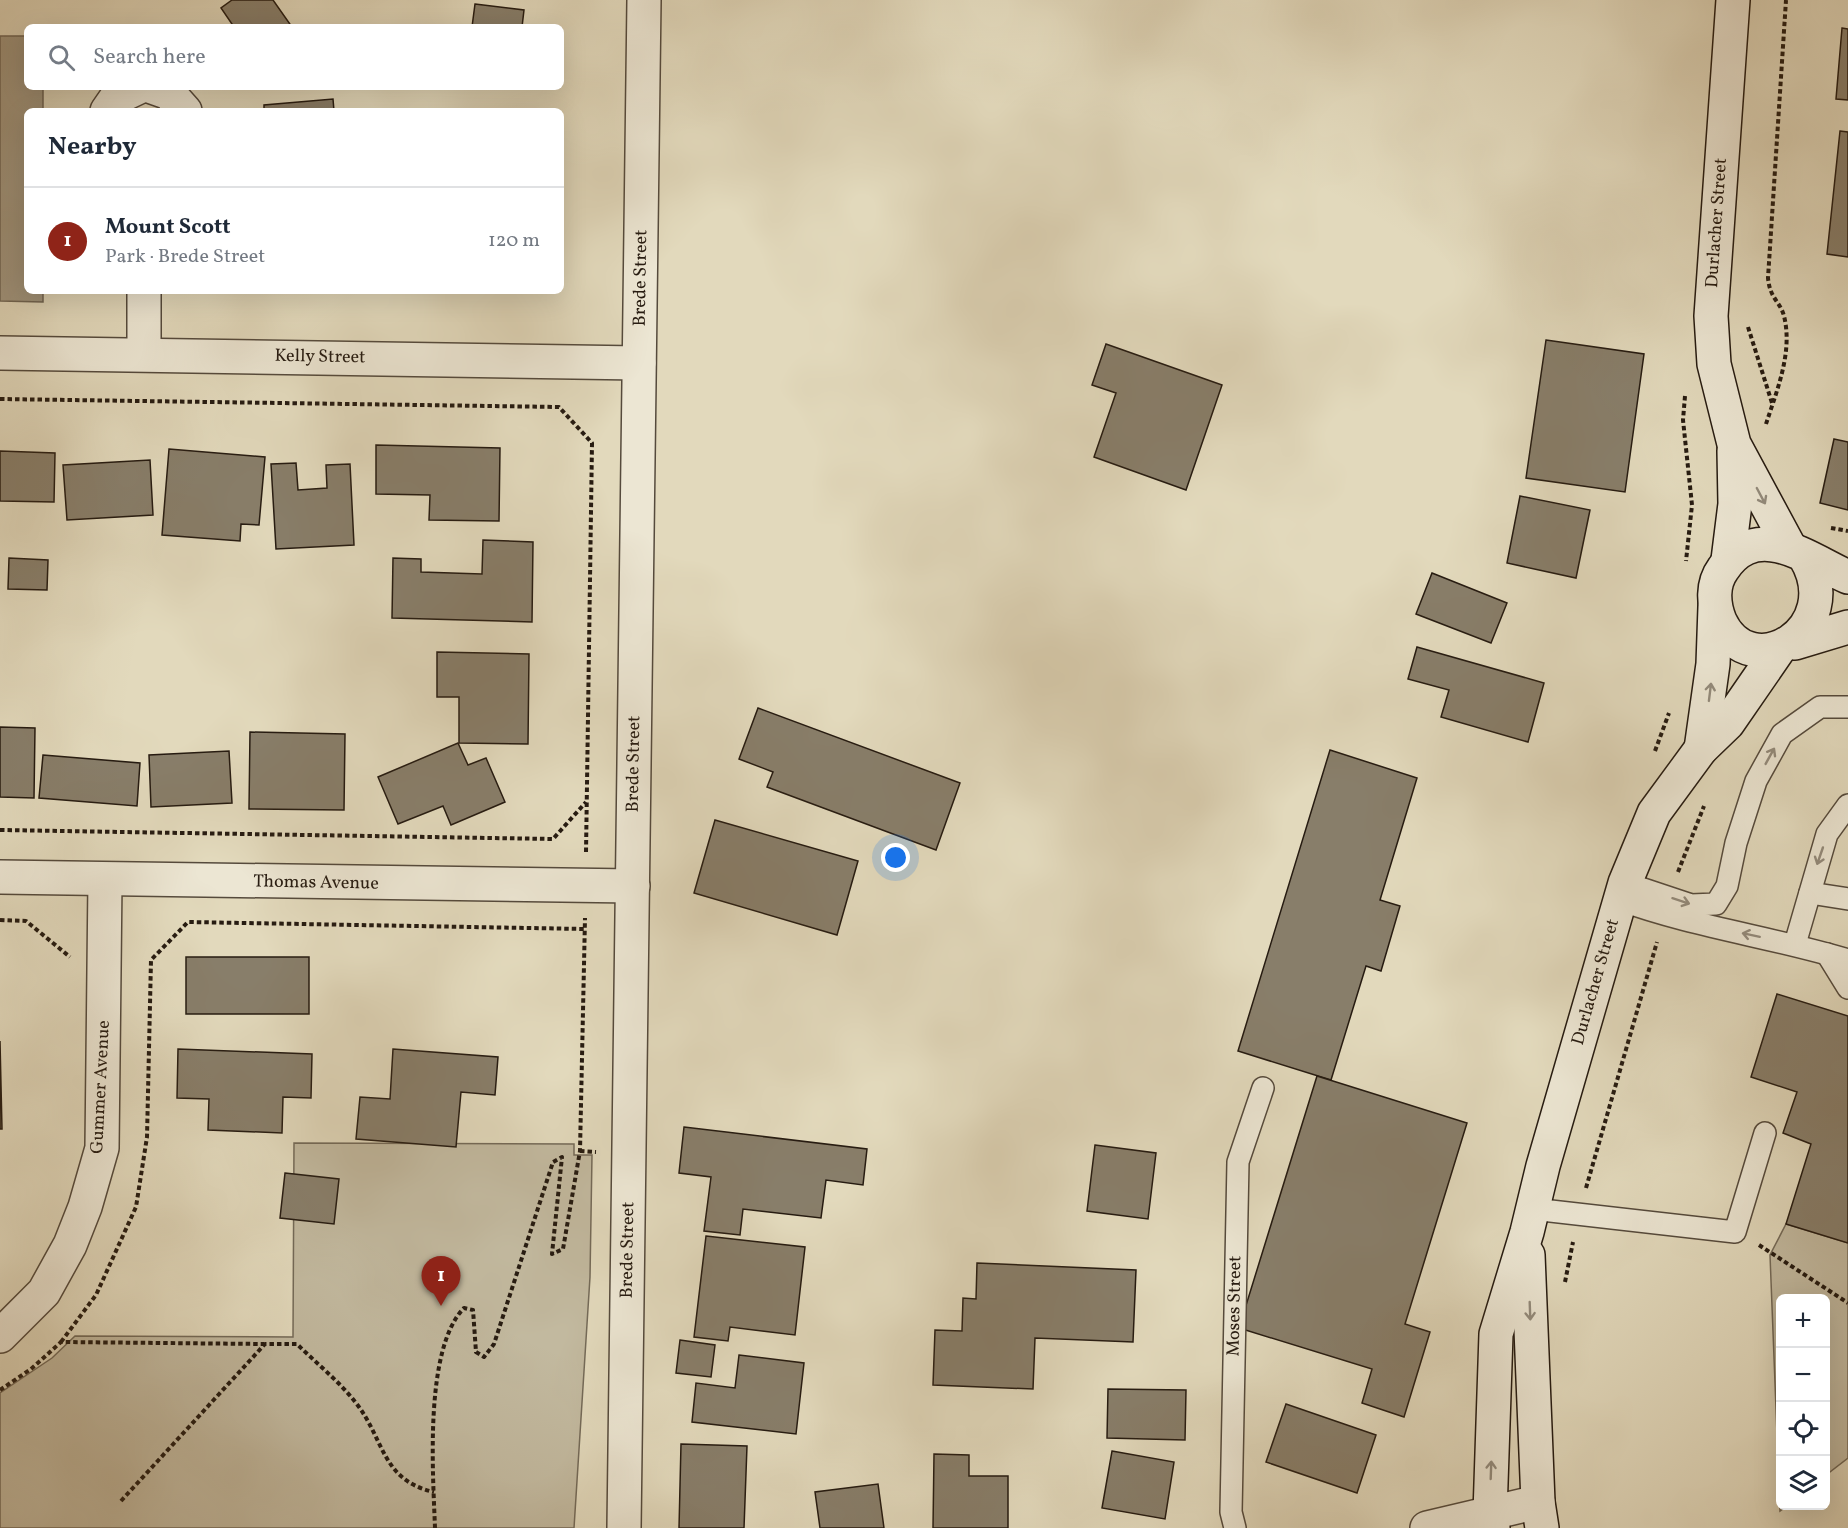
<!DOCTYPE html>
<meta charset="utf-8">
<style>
:root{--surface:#fff;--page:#f2f2f3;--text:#1f2937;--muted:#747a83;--line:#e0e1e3;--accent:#8f2418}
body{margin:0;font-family:Vollkorn,serif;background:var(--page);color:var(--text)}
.controls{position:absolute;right:18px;bottom:18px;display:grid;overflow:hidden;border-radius:9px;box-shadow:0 6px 24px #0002}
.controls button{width:54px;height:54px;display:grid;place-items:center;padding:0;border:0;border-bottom:2px solid var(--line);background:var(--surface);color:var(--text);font:30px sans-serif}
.you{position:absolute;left:896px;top:858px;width:21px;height:21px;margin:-15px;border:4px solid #fff;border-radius:50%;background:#1a73e8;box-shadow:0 0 0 9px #1a73e833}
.badge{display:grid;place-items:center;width:39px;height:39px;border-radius:50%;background:var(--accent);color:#fff;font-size:20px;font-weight:700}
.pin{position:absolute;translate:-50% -50px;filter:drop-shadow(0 2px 3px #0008)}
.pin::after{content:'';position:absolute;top:32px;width:21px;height:18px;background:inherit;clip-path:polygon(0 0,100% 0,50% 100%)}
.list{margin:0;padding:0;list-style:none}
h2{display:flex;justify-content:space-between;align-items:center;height:78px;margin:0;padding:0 24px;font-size:26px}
h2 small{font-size:20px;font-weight:400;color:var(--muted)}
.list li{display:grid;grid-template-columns:39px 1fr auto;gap:18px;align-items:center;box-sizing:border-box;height:108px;padding:0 24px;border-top:2px solid var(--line)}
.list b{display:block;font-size:22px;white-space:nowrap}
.list p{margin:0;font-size:20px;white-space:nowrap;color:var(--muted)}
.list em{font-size:20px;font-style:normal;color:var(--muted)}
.icon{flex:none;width:33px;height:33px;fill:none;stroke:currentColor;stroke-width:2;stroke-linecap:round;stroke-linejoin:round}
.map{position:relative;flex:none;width:1848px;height:1528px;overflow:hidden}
.search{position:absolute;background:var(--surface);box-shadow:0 6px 24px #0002;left:24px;top:24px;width:540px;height:66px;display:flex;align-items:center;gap:15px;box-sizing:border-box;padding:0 21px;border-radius:9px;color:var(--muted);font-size:22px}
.panel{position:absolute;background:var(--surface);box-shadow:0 6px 24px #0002;left:24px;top:108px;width:540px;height:186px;border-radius:9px}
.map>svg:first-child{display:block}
</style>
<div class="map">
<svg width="1848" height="1528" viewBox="0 0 1848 1528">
<rect width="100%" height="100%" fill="#e2d9bc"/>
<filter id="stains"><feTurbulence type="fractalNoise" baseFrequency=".00333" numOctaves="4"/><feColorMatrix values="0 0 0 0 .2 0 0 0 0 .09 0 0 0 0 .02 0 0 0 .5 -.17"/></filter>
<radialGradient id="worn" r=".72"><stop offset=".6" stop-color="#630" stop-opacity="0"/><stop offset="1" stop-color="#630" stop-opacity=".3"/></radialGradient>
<g fill="#c2b99f" stroke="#746a58" stroke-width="1.5">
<path d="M294,1143L574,1144V1155H592L590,1277L574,1528H0V1393L52,1358L75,1336L293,1337Z"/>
<path d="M1786,1224L1848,1243V1458L1826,1475V1298H1780V1506H1787L1780,1511L1770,1255Z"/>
</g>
<path fill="#a29882" stroke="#706655" stroke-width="1.5" d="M0,36H27V87H43V111H27V291H43V302L0,301Z"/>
<g fill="#887e6a" stroke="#261b11" stroke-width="1.5">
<path d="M232,0H273L292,27H234L221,8Z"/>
<path d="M475,4L524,10L522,27H472Z"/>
<path d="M1842,28L1848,29V100L1836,99Z"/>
<path d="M333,99L334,111H264V105Z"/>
<path d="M1840,131L1848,132V257L1827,254Z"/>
<path d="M1546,340L1644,354L1625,492L1526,478Z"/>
<path d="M1106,344L1222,385L1186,490L1094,457L1116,393L1092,385Z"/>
<path d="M1834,439L1848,442V510L1820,503Z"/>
<path d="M376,445L500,448L499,521L429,520L430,495L376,494Z"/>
<path d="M169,449L265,457L259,525L241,524L240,541L162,535Z"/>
<path d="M0,451L55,453L54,502L0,501Z"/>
<path d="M150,460L153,515L67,520L63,465Z"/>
<path d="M296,463L298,490L327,488L326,465L350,464L354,545L276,549L271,464Z"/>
<path d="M1520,496L1590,510L1576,578L1507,563Z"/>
<path d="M483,540L533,542L532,622L392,618L393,558L421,559V572L482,574Z"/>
<path d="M9,558L48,560L47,590L8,589Z"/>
<path d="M1432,573L1507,603L1491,643L1416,614Z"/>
<path d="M1417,647L1544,683L1528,742L1441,717L1449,690L1408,679Z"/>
<path d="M437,652L529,654L528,744L459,743V697H437Z"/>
<path d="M758,708L960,783L936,850L767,787L773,772L739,759Z"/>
<path d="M0,727L35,728L34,798L0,797Z"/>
<path d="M250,732L345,734L344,810L249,809Z"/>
<path d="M458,743L468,765L486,758L505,802L451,825L443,806L398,824L378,777Z"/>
<path d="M1330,750L1417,778L1380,900L1400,906L1381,971L1366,966L1331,1080L1238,1051Z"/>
<path d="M229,751L232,803L151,807L149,755Z"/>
<path d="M43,755L140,763L137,806L39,798Z"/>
<path d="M715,820L858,861L837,935L694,893Z"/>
<rect x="186" y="957" width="123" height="57"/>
<path d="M1777,994L1848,1016V1243L1786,1224L1811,1144L1783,1133L1797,1092L1751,1077Z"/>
<path d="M0,1041L2,1129H0Z"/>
<path d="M178,1049L312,1054L311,1098L283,1097L282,1133L208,1130L209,1099L177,1098Z"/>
<path d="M393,1049L498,1057L495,1095L461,1092L456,1147L356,1139L360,1097L390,1099Z"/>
<path d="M1317,1076L1467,1123L1405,1324L1430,1332L1404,1417L1362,1403L1372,1369L1239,1328Z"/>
<path d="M684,1127L867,1149L863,1185L826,1180L821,1218L743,1209L740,1235L704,1231L711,1177L679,1173Z"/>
<path d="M1095,1145L1156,1153L1148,1219L1087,1211Z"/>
<path d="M285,1173L339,1179L334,1224L280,1218Z"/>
<path d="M706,1236L805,1247L795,1335L730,1327L728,1341L694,1337Z"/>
<path d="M977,1263L1136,1270L1133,1342L1035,1338L1033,1389L933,1385L935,1330L962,1331L963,1298L976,1299Z"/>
<path d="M680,1340L715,1345L711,1377L676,1373Z"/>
<path d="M739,1355L804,1363L796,1434L692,1422L696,1383L735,1388Z"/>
<path d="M1108,1389L1186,1390L1185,1440L1107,1438Z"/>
<path d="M1286,1404L1376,1435L1357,1493L1266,1462Z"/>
<path d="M681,1444L747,1446L744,1528H679Z"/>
<path d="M1112,1451L1174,1462L1165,1519L1102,1508Z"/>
<path d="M934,1454L969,1455V1476H1008V1528H933Z"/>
<path d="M878,1484L884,1528H820L815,1492Z"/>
</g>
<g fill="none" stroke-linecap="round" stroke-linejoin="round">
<defs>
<g id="service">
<path d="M1625,883L1691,905L1716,904L1727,886L1736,843L1756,781L1782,734L1820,707H1848"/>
<path d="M1810,893L1848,899"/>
<path d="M1620,900C1694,927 1772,937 1848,960"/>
<path d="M1795,944L1827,834L1848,805"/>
<path d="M1827,954L1848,988"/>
<path d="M1533,1209L1735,1232L1765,1133"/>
<path d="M1235,1528L1231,1512L1238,1162L1263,1088"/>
</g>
<g id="minor">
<path d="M152,87L169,93L185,111"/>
<path d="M107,111L116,98L139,87"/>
<path d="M144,291V354"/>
<path d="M0,353L639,363"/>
<path d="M0,877L633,886"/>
<path d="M0,1336L44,1292L70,1245L85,1207L102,1148L105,880"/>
<path d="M624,1528L644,0"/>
</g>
<path id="tertiary" d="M1427,1528L1538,1502"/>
<g id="secondary">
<path d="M1733,0L1711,316L1714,364L1734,444L1790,548"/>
<path d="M1805,557C1848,629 1751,688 1720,621C1713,604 1712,584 1723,569C1757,518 1808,559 1848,577"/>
<path d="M1728,560L1735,504L1734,451"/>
<path d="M1795,643L1848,627"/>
<path d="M1701,749L1713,664L1715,607"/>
<path d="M1528,1255L1538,1502L1542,1528"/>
<path d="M1493,1528L1490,1513L1496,1334L1527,1232L1543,1166L1625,883L1654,813L1701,749L1728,723L1779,649"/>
</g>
</defs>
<use href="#service" stroke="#554a3c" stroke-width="24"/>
<use href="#minor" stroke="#554a3c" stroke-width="36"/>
<use href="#tertiary" stroke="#554a3c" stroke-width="36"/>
<use href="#secondary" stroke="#261b11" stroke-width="36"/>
<g stroke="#261b11" stroke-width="4" stroke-dasharray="4.5 3" stroke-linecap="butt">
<path d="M1748,327L1772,403"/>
<path d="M1685,396L1683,420L1692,505L1686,561"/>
<path d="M0,399L559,407L592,443L586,853"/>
<path d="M1766,424C1777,390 1793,352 1784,316C1780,301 1770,299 1768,278L1786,0"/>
<path d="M1831,528L1848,531"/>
<path d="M1655,751L1669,713"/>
<path d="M0,830L553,839L586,802"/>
<path d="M1678,872L1704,806"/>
<path d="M0,920L26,921L70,957"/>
<path d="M580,1151L596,1152"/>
<path d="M1586,1188L1657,942"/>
<path d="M1759,1245L1848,1303"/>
<path d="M1565,1282L1573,1242"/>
<path d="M61,1342L96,1295L136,1207L147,1137L151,960L188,922L585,929"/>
<path d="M0,1390L31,1369L61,1342L264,1344"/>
<path d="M121,1501L265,1344H297C316,1363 339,1381 356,1403C385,1440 381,1480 434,1492"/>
<path d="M435,1528C433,1473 424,1349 464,1308L473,1310L476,1352L484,1357L494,1344L553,1162L562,1157L552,1254L563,1249L580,1151L585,918"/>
</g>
<use href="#service" stroke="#ece6d3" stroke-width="21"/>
<use href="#minor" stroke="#ece6d3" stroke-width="33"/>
<use href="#tertiary" stroke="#ece6d3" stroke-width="33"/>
<use href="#secondary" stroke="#ece6d3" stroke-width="33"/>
</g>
<defs><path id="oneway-shaft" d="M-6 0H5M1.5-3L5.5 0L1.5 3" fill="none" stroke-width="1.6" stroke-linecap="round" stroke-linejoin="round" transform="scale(1.5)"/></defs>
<g stroke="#938b7c">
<use href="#oneway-shaft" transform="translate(1761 496) rotate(62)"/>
<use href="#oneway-shaft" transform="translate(1710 692) rotate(-83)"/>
<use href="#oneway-shaft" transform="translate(1770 756) rotate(-61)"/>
<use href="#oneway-shaft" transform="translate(1820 856) rotate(109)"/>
<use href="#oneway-shaft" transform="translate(1681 901) rotate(18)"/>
<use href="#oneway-shaft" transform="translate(1751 935) rotate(-168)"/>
<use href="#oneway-shaft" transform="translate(1530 1311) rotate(88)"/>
<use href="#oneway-shaft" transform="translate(1491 1470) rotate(-88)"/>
</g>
<g text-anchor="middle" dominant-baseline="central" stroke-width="4.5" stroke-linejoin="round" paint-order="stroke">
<g font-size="18" fill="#261b11" stroke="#ece6d3">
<text transform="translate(1717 223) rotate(-86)">Durlacher Street</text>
<text transform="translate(641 278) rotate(-89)">Brede Street</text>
<text transform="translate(320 357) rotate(1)">Kelly Street</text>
<text transform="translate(634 764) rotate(-89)">Brede Street</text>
<text transform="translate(316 883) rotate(1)">Thomas Avenue</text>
<text transform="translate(1596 982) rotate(-74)">Durlacher Street</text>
<text transform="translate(101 1087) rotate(-87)">Gummer Avenue</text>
<text transform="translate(628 1250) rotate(-89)">Brede Street</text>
<text transform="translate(1235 1306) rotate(-89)">Moses Street</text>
</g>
</g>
<rect width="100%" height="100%" filter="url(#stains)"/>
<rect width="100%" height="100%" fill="url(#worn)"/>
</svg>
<div class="controls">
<button>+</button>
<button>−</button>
<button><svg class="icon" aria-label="locate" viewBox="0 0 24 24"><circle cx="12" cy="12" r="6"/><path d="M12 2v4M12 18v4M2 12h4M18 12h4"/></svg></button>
<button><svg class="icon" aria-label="layers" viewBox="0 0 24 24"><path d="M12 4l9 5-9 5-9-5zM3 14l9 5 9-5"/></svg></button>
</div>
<div class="you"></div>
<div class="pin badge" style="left:441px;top:1306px">1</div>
<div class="search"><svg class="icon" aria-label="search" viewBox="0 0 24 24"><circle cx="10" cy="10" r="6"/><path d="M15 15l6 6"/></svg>Search here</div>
<section class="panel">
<h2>Nearby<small></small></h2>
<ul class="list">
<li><span class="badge">1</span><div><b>Mount Scott</b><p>Park · Brede Street</p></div><em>120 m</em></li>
</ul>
</section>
</div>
